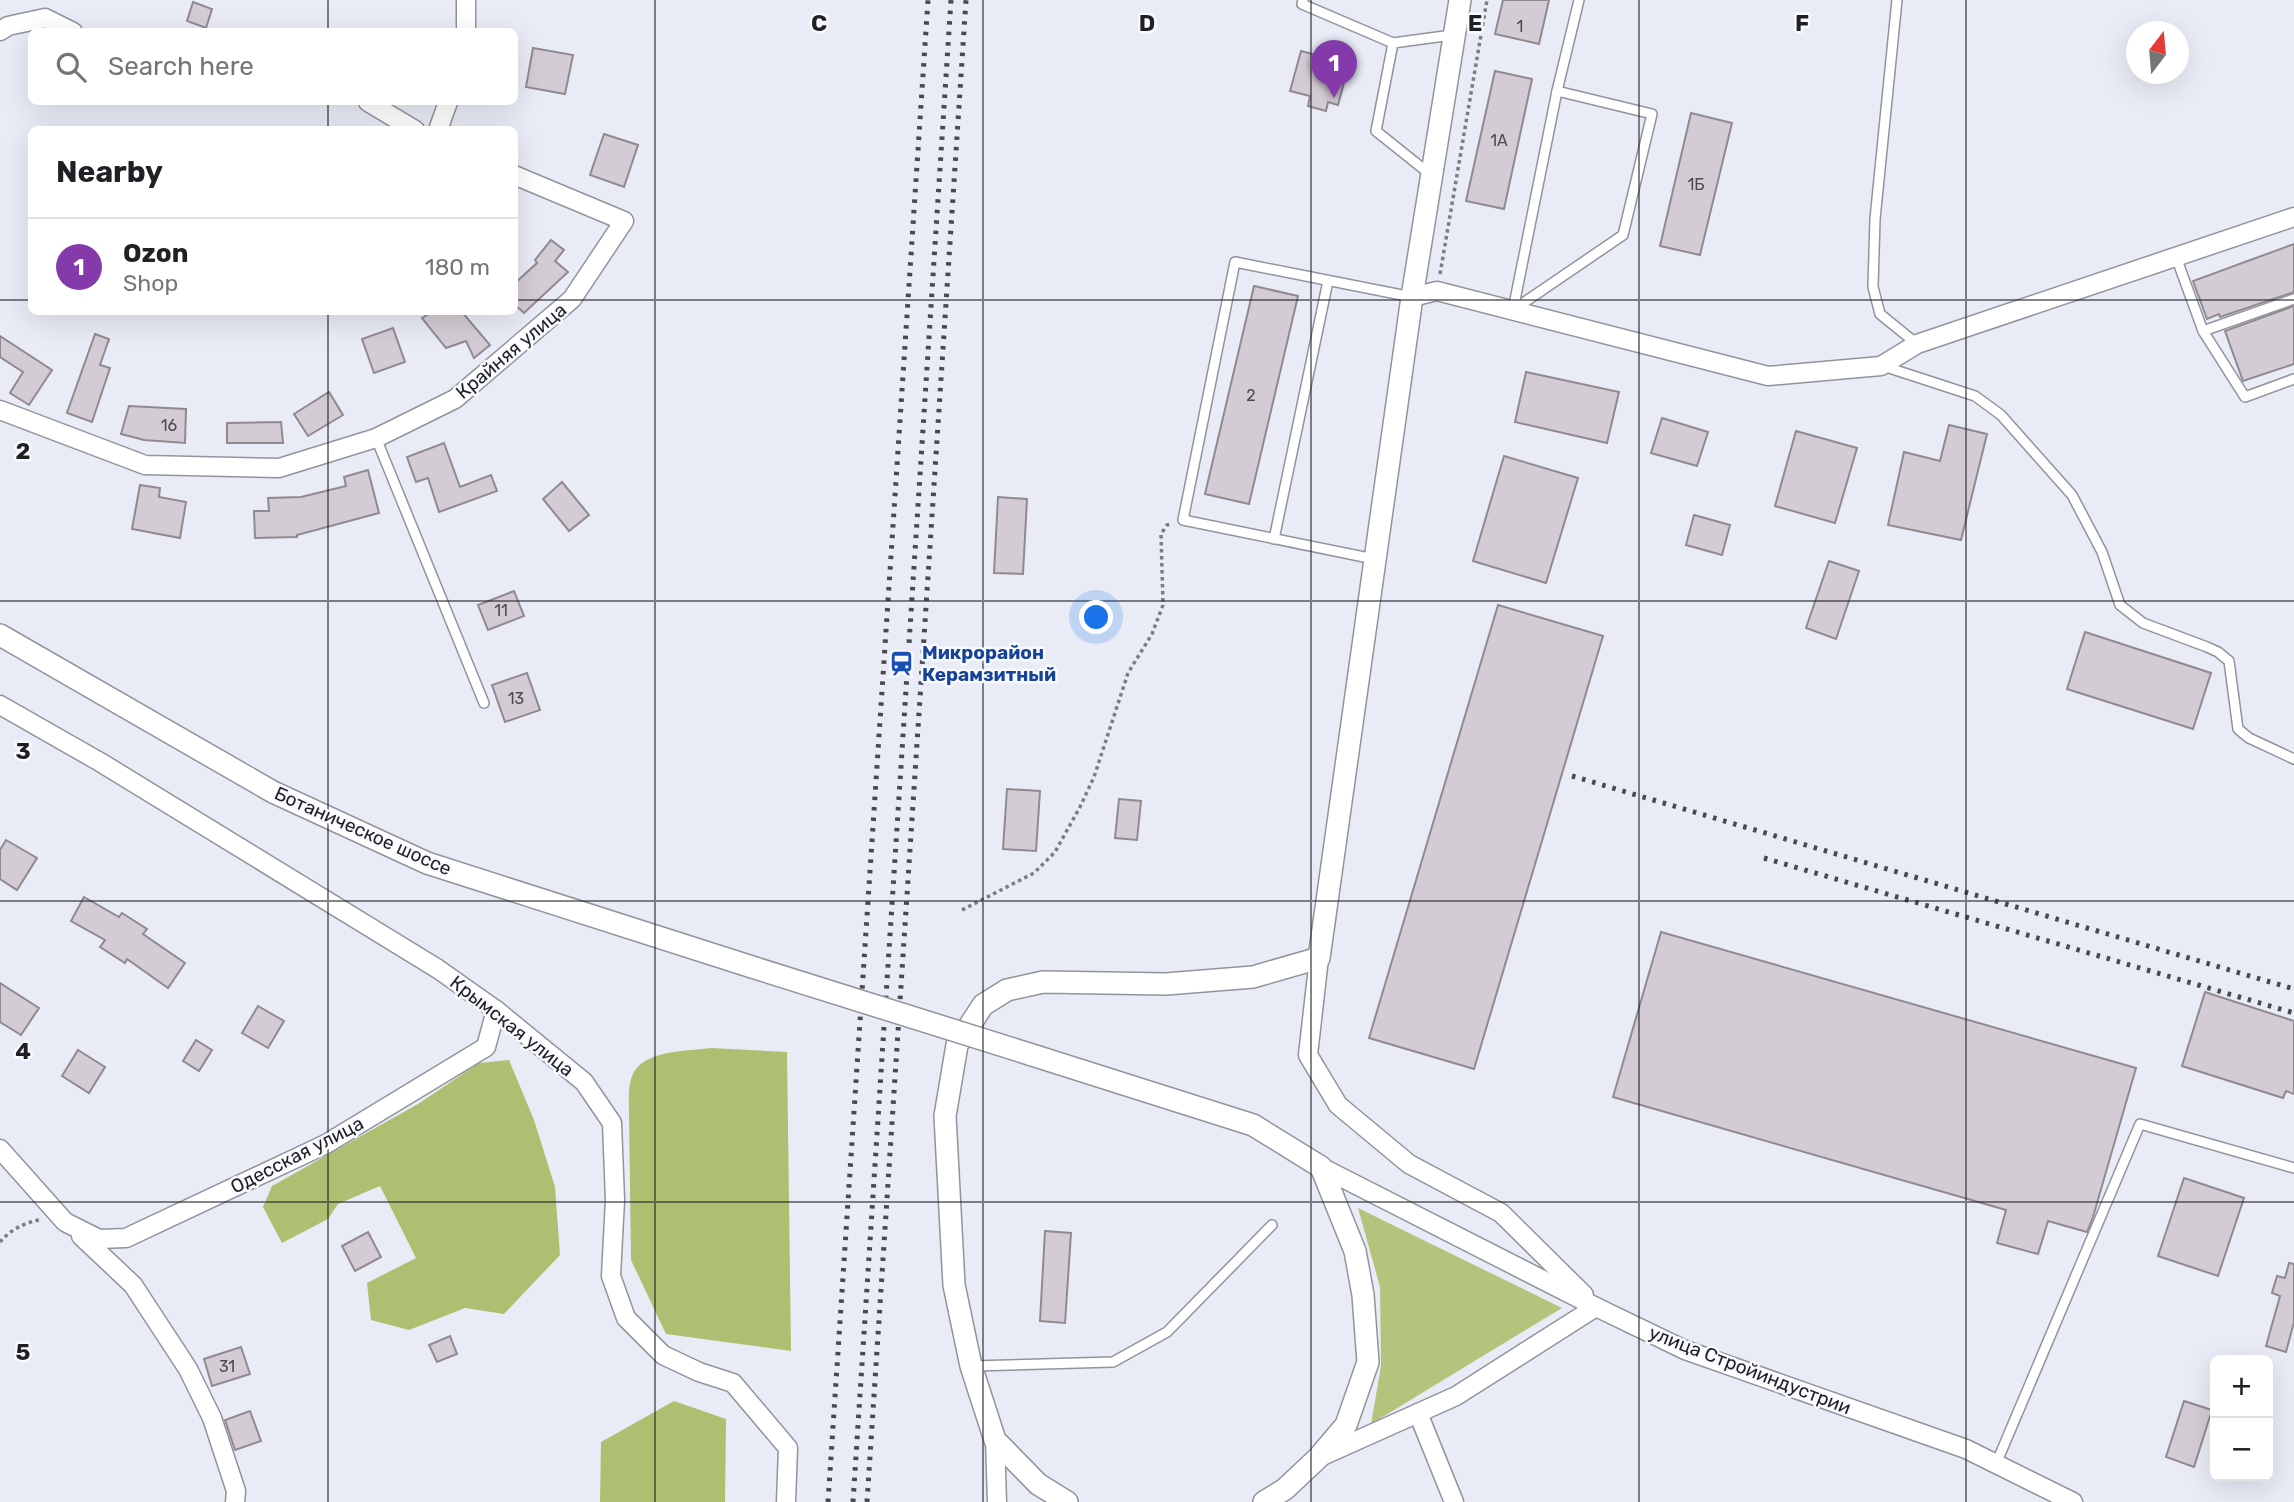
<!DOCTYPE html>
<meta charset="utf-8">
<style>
:root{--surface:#fff;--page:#f2f2f2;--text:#202124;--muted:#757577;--line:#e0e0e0;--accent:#853aab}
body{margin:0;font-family:Rubik,sans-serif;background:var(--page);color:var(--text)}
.controls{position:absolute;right:21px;bottom:21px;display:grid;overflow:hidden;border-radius:10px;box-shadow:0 7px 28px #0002}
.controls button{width:63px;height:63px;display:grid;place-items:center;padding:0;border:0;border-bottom:2px solid var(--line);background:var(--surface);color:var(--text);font:35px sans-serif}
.compass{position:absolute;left:2126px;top:21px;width:63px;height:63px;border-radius:50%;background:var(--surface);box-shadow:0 7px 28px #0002;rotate:16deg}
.you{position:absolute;left:1097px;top:618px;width:24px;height:24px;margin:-18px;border:5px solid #fff;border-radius:50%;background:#1a73e8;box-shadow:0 0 0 10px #1a73e833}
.badge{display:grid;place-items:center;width:46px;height:46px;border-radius:50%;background:var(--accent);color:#fff;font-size:23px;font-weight:700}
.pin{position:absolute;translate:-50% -58px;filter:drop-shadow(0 2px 4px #0008)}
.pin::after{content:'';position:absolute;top:37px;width:24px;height:21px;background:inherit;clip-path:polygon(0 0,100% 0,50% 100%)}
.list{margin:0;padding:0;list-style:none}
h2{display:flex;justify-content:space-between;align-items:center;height:91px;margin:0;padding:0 28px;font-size:30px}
h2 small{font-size:23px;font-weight:400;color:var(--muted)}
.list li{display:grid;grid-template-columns:46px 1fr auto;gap:21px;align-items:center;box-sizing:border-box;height:98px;padding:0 28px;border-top:2px solid var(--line)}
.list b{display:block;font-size:26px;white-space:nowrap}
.list p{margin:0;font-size:23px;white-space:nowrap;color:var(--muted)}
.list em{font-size:23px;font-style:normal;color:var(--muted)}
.icon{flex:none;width:38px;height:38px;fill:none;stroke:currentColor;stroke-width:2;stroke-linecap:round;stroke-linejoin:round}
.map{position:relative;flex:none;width:2294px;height:1502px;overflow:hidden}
.search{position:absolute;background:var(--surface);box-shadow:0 7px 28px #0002;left:28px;top:28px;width:490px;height:77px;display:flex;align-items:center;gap:18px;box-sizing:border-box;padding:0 24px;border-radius:10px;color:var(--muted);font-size:26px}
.panel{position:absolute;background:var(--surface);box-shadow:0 7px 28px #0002;left:28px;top:126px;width:490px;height:189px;border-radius:10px}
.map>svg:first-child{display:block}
</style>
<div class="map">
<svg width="2294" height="1502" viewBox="0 0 2294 1502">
<rect width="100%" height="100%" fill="#e9ecf6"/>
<path fill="#b4c47c" d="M1358,1208L1562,1308L1371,1424L1381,1366L1380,1287Z"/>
<g fill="#aebf71">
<path d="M711,1048L787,1052L791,1351L666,1334L631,1260L629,1114C629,1101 627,1080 636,1069C651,1050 688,1051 711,1048Z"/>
<path d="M509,1060L534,1120L555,1187L560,1255L504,1314L465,1308L409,1330L371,1320L367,1283L416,1258L380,1186L338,1204L328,1219L282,1243L263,1207L272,1186L418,1104L479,1063Z"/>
<path d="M674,1401L726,1419L725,1502H600L601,1442Z"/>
</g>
<g fill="#d4ccd4" stroke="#918990" stroke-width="2">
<path d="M1503,0H1549L1539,44L1495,34Z"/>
<path d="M193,2L212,9L206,28L187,21Z"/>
<path d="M533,48L573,55L565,94L526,87Z"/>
<path d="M1301,51L1349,64L1338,105L1328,102L1326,111L1308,106L1310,96L1290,91Z"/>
<path d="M1495,71L1532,79L1504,209L1466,201Z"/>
<path d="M1691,113L1732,123L1700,255L1660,246Z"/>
<path d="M604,134L638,145L624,187L590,175Z"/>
<path d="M551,240L564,250L555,261L568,272L524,313L514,304V284L537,263L535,260Z"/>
<path d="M2294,244V292L2220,317L2219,314L2207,319L2193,281Z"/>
<path d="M1254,286L1298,296L1249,504L1205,494Z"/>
<path d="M2294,306V364L2243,381L2225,331Z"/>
<path d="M432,312H462L490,345L474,358L466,341L446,348L422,318Z"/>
<path d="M393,328L405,362L374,373L362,339Z"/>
<path d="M95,334L109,339L100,365L110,368L92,422L67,413Z"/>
<path d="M0,336L52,370L29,405L10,393L23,372L0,357Z"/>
<path d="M1526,372L1619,392L1607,443L1515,422Z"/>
<path d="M329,392L343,415L308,436L294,414Z"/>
<path d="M129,406L186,409L185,443L144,440L121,434Z"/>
<path d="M1662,418L1708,432L1697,466L1651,453Z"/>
<path d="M281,422L283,443H227V423Z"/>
<path d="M1949,425L1987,434L1961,540L1888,525L1904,452L1940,461Z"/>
<path d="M1796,431L1857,448L1835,523L1775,506Z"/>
<path d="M444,443L460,487L491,475L497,491L439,512L428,478L416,482L407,457Z"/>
<path d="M1504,456L1578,478L1546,583L1473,561Z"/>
<path d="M368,470L379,513L297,535V537L255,538L254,511H269L268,498L301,497L346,486L344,477Z"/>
<path d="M562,482L589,515L569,531L543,499Z"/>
<path d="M140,485L160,488L159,497L186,502L180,538L132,529Z"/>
<path d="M998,497L1027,499L1023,574L994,573Z"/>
<path d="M1694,515L1730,525L1722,555L1686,545Z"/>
<path d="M1829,561L1859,571L1836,639L1806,628Z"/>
<path d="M514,591L524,616L488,630L478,605Z"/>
<path d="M1498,605L1603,636L1474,1069L1369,1038Z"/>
<path d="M2085,632L2211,673L2193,729L2067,689Z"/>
<path d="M527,673L540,710L505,722L492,685Z"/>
<path d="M1007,789L1040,791L1036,851L1003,849Z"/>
<path d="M1119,799L1141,801L1137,840L1115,838Z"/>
<path d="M6,840L37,858L17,890L0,879V850Z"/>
<path d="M84,897L119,917L122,913L147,929L143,934L185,963L168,988L127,959L125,963L100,947L105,940L71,921Z"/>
<path d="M1661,932L2136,1068L2093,1217L2087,1232L2048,1221L2038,1254L1997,1243L2006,1210L1613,1097Z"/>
<path d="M0,983L39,1008L21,1035L0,1022Z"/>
<path d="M2205,992L2294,1021V1094L2286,1091L2283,1098L2182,1066Z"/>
<path d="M258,1006L284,1021L268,1048L242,1033Z"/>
<path d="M196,1040L212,1050L199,1071L183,1061Z"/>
<path d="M78,1050L105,1067L89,1093L62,1076Z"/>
<path d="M2184,1178L2244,1198L2218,1276L2158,1256Z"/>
<path d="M1045,1231L1071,1233L1065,1323L1040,1321Z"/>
<path d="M368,1232L381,1257L355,1271L342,1246Z"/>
<path d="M2289,1263L2294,1264V1322L2286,1352L2266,1346L2280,1296L2272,1293L2277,1276L2285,1278Z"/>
<path d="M450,1336L457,1354L437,1362L429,1345Z"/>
<path d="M241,1347L250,1374L212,1386L204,1359Z"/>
<path d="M2184,1401L2212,1410L2194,1467L2166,1457Z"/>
<path d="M250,1411L261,1441L235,1450L225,1420Z"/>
</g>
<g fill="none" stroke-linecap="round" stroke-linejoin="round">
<defs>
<g id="service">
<path d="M1303,0L1302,4L1393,43"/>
<path d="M1897,0L1875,219L1873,287L1880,314L1917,344"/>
<path d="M1431,175L1376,131L1393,43L1452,35"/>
<path d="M2176,257L2203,331L2294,299"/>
<path d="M1513,310L1623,235L1652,114L1557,91"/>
<path d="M1513,310L1557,91L1579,0"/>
<path d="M2203,331L2245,397L2294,379"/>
<path d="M1883,366L1975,396L2001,415L2072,495L2102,552L2120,605L2143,623L2207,647L2218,652L2229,661L2238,729L2249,738L2294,759"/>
<path d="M376,438L484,703"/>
<path d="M1274,539L1328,281"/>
<path d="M1374,559L1183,520L1235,262L1412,297"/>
<path d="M973,1366L1113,1362L1167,1332L1272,1225"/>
<path d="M1996,1464L2140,1124L2294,1168"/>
</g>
<g id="minor">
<path d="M0,31L8,26L45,18L73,32"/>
<path d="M466,32V0"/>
<path d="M368,102L415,130"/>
<path d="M438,130L448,102"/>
<path d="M1412,297L1437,291L1768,376L1881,366L1917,344L2294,217"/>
<path d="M0,410L145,465L279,468L376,438L455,399L572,299L624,221L514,175"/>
<path d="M0,705L100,762L438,969L496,1010L584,1082L612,1123L615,1200L611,1276L626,1318L663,1355L699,1372L733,1383L788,1448L786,1502"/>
<path d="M1319,958L1308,1055L1338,1105L1409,1164L1501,1213L1584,1295"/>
<path d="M0,1149L65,1222L99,1239L126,1238L326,1144L486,1047L496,1010"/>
<path d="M1321,1167L1596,1307L1685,1350L1966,1449L2073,1502"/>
<path d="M81,1236L133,1285L188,1369L212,1418L236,1491L235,1502"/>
<path d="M1418,1413L1454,1502"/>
<path d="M995,1440L997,1502"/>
<path d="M1320,1457L1456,1396L1596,1307"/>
</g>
<g id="tertiary">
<path d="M0,635L273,792L427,863L752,967"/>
<path d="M1029,1054L1253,1125L1321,1167L1355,1251L1363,1295L1368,1362L1346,1425L1318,1458L1285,1489L1264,1502"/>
<path d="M1067,1502L1038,1484L995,1440L971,1366L954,1285L945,1116L957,1045L983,1005L1007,990L1043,982L1166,984L1253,977L1319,958L1412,297L1460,0"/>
</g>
</defs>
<use href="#service" stroke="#91949d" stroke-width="12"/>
<use href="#minor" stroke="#91949d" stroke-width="21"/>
<use href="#tertiary" stroke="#91949d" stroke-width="24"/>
<g stroke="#7a7c83" stroke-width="3.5" stroke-dasharray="3.5 3.5" stroke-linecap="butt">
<path d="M1440,274L1487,0"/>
<path d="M962,910L1034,873L1055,852L1080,807L1094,777L1128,673L1152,634L1163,605L1161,534L1167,525L1171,524"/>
<path d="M0,1242C10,1230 24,1223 39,1220"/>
</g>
<use href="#service" stroke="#fff" stroke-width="9"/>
<use href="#minor" stroke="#fff" stroke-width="18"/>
<use href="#tertiary" stroke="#fff" stroke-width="21"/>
<g stroke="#47494e" stroke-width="5" stroke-dasharray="3.5 7" stroke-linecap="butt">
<path d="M1572,776L2294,989"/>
<path d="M1764,858L2294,1013"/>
<path d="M828,1502L928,0"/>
<path d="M853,1502L951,0"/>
<path d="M867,1502L966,0"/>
</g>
<defs>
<path id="tertiary-bridge" d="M752,967L1029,1054"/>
</defs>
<use href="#tertiary-bridge" stroke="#91949d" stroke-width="24" stroke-linecap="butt"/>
<use href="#tertiary-bridge" stroke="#fff" stroke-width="21"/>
</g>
<path fill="none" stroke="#1e2023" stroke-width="2" stroke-opacity="0.55" d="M328,0V32M655,0V1502M983,0V1502M1311,0V1502M1639,0V1502M1966,0V1502M328,102V130M0,300H32M514,300H2294M328,312V1502M0,601H2294M0,901H2294M0,1202H2294"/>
<defs>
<symbol id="station-bare" viewBox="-9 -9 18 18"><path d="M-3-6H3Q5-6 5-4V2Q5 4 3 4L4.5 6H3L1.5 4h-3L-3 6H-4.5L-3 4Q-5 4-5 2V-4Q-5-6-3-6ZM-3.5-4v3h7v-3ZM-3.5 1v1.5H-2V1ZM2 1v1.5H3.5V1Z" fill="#1a4fb4" stroke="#f9fafe" stroke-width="2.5" paint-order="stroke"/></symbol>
</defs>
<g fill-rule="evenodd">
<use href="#station-bare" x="884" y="646" width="35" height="35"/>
</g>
<g text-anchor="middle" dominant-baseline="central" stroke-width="5" stroke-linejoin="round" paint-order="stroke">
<g font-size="16" fill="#4c4b4f">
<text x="1520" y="26">1</text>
<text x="1499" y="140">1А</text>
<text x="1696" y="184">1Б</text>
<text x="1251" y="395">2</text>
<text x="169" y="425">16</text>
<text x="501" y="610">11</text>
<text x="516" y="698">13</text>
<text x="227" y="1366">31</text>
</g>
<g font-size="19" fill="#1e2023" stroke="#f9fafe">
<text transform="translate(511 351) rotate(-40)">Крайняя улица</text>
<text transform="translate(363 831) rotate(24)">Ботаническое шоссе</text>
<text transform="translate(512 1026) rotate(38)">Крымская улица</text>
<text transform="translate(297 1155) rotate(-27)">Одесская улица</text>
<text transform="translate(1750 1370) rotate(21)">улица Стройиндустрии</text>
</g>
<g font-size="19" font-weight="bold" fill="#164399" stroke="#f9fafe" text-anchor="start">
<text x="922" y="652">Микрорайон<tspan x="922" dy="22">Керамзитный</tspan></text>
</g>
</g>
<g font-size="23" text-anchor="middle" font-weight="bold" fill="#1e2023" stroke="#f9fafe" stroke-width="5" stroke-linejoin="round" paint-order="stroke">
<text x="819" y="31">C</text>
<text x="1147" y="31">D</text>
<text x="1475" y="31">E</text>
<text x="1802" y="31">F</text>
<text x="23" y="459">2</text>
<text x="23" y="759">3</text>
<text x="23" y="1059">4</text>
<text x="23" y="1360">5</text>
</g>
</svg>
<div class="controls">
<button>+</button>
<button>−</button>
</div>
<svg class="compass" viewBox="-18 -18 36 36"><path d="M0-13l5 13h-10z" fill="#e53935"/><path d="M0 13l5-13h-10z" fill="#757577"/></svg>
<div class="you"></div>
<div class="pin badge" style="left:1334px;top:98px">1</div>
<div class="search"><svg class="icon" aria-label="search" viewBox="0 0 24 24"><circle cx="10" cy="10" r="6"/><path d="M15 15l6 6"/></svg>Search here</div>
<section class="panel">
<h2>Nearby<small></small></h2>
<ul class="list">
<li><span class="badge">1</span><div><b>Ozon</b><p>Shop</p></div><em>180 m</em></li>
</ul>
</section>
</div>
